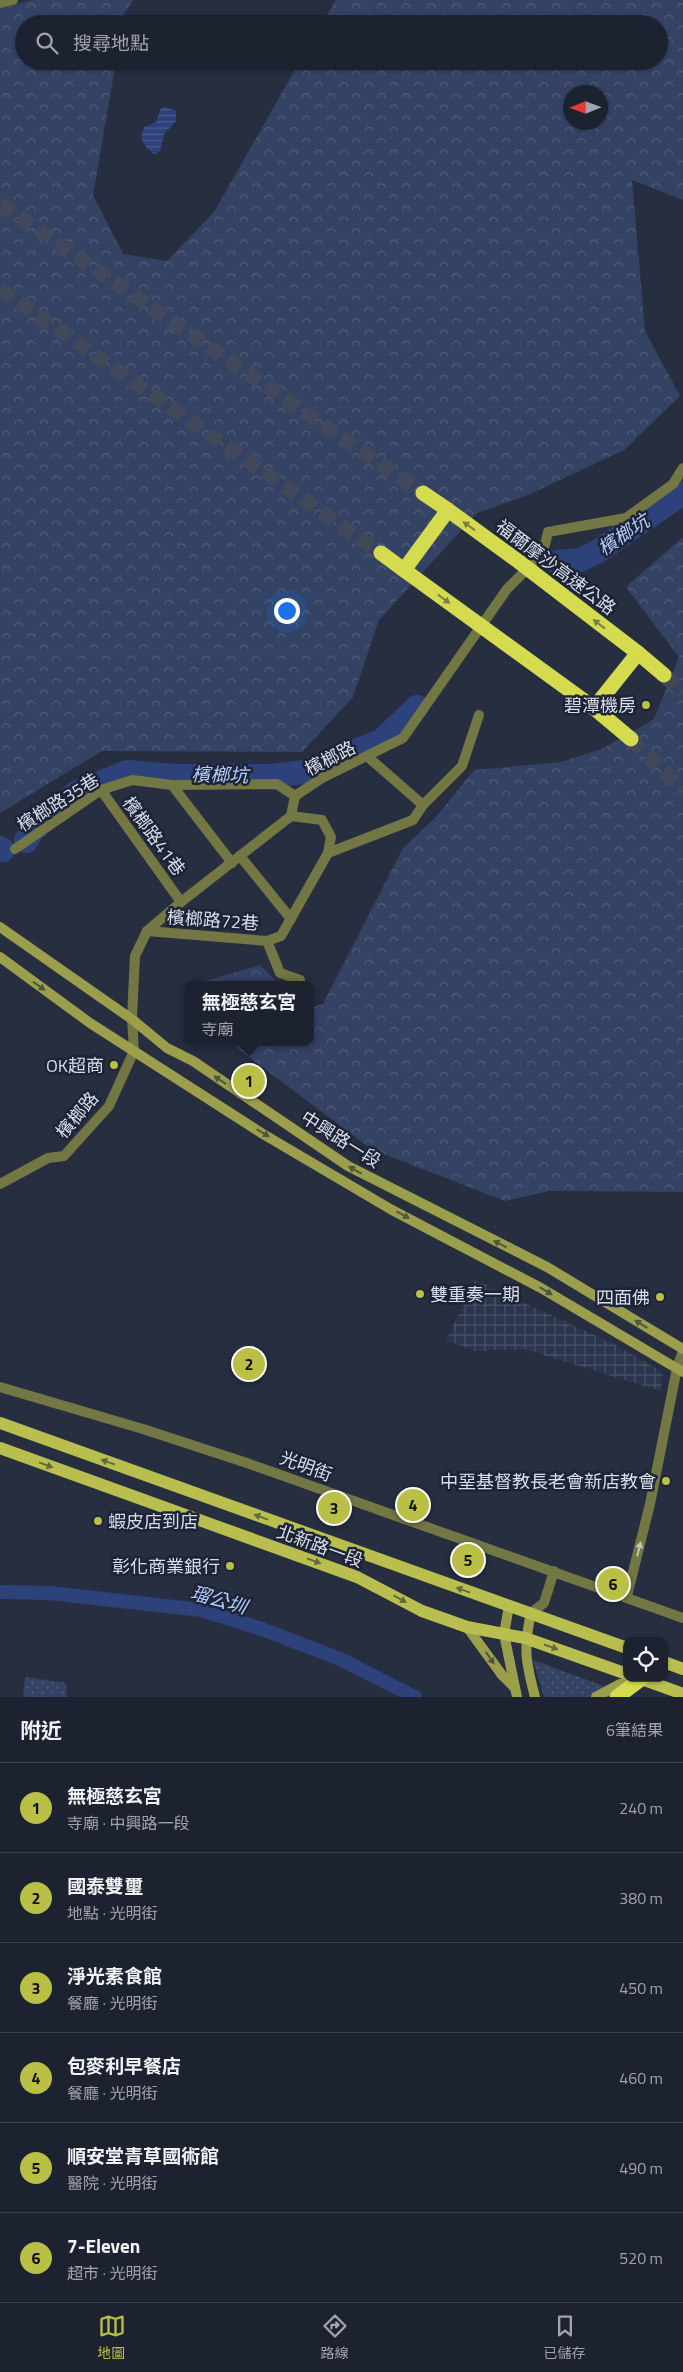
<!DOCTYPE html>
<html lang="zh-TW">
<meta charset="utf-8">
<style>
:root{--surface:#1c2230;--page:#252a38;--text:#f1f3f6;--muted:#a0a4ab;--line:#3a3f4c;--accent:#bac045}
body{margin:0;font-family:"Titillium Web","Noto Sans TC",sans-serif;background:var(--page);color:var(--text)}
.controls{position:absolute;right:15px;bottom:15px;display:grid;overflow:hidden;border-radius:10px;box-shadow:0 1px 4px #0004}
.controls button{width:45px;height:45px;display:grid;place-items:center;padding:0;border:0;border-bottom:1px solid var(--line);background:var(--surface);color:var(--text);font:25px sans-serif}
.compass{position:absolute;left:563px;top:85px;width:45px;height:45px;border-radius:50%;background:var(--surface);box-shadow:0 1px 4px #0004;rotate:269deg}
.you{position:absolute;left:286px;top:610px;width:18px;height:18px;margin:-12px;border:4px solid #fff;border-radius:50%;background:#1a73e8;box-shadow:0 0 0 8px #1a73e833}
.badge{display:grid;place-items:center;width:32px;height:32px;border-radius:50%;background:var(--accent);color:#111;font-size:16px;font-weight:700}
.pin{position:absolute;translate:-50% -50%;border:2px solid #fff;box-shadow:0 1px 5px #0006}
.popup{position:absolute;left:184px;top:981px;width:130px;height:65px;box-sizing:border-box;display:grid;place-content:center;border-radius:10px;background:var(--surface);filter:drop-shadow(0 1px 4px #0005);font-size:16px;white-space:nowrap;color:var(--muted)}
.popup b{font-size:19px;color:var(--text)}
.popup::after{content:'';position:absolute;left:50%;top:100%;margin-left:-10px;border:10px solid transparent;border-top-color:var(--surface)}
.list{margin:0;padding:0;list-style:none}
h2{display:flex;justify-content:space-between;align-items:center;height:65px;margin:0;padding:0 20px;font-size:21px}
h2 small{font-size:16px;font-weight:400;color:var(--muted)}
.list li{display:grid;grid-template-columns:32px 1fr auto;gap:15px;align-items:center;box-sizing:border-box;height:90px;padding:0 20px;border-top:1px solid var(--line)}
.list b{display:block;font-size:19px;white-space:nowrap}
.list p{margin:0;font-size:16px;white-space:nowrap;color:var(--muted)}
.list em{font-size:16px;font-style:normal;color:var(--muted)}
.icon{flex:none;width:28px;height:28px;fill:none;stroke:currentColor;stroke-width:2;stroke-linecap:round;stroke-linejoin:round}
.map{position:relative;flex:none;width:683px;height:1697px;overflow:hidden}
.search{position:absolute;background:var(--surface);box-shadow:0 1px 4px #0004;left:15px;right:15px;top:15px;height:55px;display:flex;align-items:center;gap:12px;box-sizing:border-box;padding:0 18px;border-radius:28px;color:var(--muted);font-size:19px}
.sheet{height:605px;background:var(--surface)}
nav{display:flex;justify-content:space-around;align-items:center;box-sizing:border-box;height:70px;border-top:1px solid var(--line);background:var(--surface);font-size:14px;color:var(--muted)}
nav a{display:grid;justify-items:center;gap:2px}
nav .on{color:var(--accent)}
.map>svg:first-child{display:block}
</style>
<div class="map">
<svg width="683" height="1697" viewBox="0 0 683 1697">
<defs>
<pattern id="industrial-grid" width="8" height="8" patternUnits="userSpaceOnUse" patternTransform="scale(1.25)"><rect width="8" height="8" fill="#2b354d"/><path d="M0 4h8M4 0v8" fill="none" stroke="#495267"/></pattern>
<pattern id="grass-dots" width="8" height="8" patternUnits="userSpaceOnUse" patternTransform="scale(1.25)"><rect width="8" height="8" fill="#344264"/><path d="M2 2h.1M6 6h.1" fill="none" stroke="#515d7a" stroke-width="1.8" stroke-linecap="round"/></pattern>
<pattern id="forest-crowns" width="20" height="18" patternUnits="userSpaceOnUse" patternTransform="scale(1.25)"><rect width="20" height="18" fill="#344264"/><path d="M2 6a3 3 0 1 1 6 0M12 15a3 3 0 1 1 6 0" fill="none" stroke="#515d7a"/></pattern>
<pattern id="water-rules" width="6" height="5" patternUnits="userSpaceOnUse" patternTransform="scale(1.25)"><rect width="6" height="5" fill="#2d427b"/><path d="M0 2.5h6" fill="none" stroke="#4b5d8e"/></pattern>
</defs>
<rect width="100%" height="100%" fill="#262e40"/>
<path fill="url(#industrial-grid)" d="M475,1280L616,1345L663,1372L661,1391L524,1349L475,1351L446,1340Z"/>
<g fill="url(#grass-dots)">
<path d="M533,1660L609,1688L589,1697H544Z"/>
<path d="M25,1677L66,1683L67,1697H23Z"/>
</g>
<g fill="url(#forest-crowns)" fill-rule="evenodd">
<path d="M32,0H133L124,14L123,24H24V61H116L93,195L123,254L167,261L214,212L300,61H659V24H322L336,0H683V200L632,180L645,331L680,396L624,450L528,495L477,513L379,620L353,697L302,752L102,751L0,813V8ZM570,92H600V122H570Z"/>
<path d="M683,537V1192L549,1191L505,1201L371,1149L229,1042H310V1008L323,1004L403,848L435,818L474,770L561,762L602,749L654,719L679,657L626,587Z"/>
<path d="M260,965L280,985H200L201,982Z"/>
</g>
<path fill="url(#water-rules)" d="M166,107L176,111V121L164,134L160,151L154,154L146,147L141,137L144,127L156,122L161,108Z"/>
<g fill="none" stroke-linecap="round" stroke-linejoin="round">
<path stroke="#2d427b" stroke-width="14" d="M0,1592L50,1593L201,1610L262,1629L340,1659L415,1697"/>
<g stroke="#2d427b" stroke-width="24">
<path d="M557,562L580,560L597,552L683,493"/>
<path d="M26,841L32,831L77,792L127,772L176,776H270L304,772L381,741L417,707"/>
<path d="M0,848L3,850"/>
</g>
<g stroke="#41485a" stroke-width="15" stroke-dasharray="15 8" stroke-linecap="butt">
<path d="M0,204L423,493"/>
<path d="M0,289L381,553"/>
<path d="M664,675L683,693"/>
<path d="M631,739L683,790"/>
</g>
<g stroke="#737744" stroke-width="10">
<path d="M0,3L13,0"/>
<path d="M368,757L423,805L462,766L479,715"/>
<path d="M172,785L232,863"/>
<path d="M101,790L181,902"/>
<path d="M291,816L322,820L331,837L328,853"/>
<path d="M15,849L101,790L132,780L172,785L277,784L295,796"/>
<path d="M240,856L291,919"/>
<path d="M147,931L267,941L281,936L328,853L413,820L423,805"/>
<path d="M267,941L280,973L300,980"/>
<path d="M0,1184L48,1158L64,1156L109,1106L134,1051L132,1017L135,956L147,931L181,902L291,816L295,796L322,778L403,738L507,589L543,553L548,532L626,518L673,484L683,468"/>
<path d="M0,1387L143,1429L247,1463L683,1618"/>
<path d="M627,1596L650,1504L677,1368L683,1351"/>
<path d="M531,1613L544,1603L554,1571"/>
</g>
<g stroke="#9b9f4b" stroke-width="10">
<path d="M0,927L133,1020L167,1048L193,1061L348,1166L547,1267L683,1349"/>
<path d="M0,957L90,1023L263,1134L392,1210L541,1288L683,1372"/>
<path d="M509,1606L504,1634L517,1697"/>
<path d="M531,1613C523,1649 526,1663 535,1697"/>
<path d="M467,1627L502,1675L515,1688"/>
<path d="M596,1697L620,1684L636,1680"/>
</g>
<g stroke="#b9bf4e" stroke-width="12">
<path d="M0,1423L627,1648"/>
<path d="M0,1448L357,1577L422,1611L467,1627L525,1638L627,1674"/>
<path d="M664,1662L683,1669"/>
<path d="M639,1678L683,1694"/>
</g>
<g stroke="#d4db4e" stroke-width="15">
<path d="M381,553L404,570L448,510L423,493"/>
<path d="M631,739L594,708L638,653L664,675"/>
<path d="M617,1697L641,1679"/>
</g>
<g stroke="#d4db4e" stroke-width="15">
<path d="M448,510L518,561L638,653"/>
<path d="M404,570L594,708"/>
</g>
</g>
<defs><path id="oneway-solid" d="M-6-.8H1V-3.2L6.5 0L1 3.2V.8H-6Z" transform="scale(1.25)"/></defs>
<g fill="#788042">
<use href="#oneway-solid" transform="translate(469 526) rotate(-144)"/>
<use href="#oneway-solid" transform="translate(444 599) rotate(36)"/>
<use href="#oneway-solid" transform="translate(599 624) rotate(-142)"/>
</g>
<g fill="#4f553e">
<use href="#oneway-solid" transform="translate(39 986) rotate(36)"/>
<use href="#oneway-solid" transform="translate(220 1080) rotate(-146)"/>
<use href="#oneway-solid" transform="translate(263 1133) rotate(31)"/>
<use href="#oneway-solid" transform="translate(355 1170) rotate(-151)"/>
<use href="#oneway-solid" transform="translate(403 1215) rotate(28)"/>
<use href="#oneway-solid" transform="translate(500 1244) rotate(-153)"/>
<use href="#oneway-solid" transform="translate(546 1291) rotate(31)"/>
<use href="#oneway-solid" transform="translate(641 1324) rotate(-149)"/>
<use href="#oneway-solid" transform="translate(490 1658) rotate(56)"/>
</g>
<g fill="#636a41">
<use href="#oneway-solid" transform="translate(108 1462) rotate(-160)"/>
<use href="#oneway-solid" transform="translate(46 1465) rotate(20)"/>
<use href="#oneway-solid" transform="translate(261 1517) rotate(-160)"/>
<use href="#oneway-solid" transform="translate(314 1561) rotate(20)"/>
<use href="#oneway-solid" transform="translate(463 1590) rotate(-160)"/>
<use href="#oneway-solid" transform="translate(400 1599) rotate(28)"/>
<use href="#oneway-solid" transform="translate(551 1647) rotate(19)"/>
</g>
<use fill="#c0c4c0" href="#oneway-solid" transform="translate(639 1549) rotate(-76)"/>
<g fill="#bac045" stroke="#1d2436" stroke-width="2">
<circle cx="646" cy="705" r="5"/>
<circle cx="114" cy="1065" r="5"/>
<circle cx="420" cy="1294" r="5"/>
<circle cx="660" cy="1297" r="5"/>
<circle cx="666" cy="1481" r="5"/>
<circle cx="98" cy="1521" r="5"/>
<circle cx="230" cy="1566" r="5"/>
</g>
<g text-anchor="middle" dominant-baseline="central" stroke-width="5" stroke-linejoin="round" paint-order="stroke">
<g font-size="18" fill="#d9deea" stroke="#1d2436">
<text transform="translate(556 567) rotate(37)">福爾摩沙高速公路</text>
<text transform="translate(330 758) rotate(-27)">檳榔路</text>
<text transform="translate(58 802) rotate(-32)">檳榔路35巷</text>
<text transform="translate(154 836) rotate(54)">檳榔路41巷</text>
<text transform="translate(213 920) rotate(4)">檳榔路72巷</text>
<text transform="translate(77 1115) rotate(-50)">檳榔路</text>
<text transform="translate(341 1139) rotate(32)">中興路一段</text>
<text transform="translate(306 1466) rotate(20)">光明街</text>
<text transform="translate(320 1546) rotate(20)">北新路一段</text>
</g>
<g font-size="18" fill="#d9deea" stroke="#1d2436" text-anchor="end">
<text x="636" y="705">碧潭機房</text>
<text x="104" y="1065">OK超商</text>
<text x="430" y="1294" text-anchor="start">雙重奏一期</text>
<text x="650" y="1297">四面佛</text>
<text x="656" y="1481">中堊基督教長老會新店教會</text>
<text x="108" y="1521" text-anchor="start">蝦皮店到店</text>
<text x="220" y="1566">彰化商業銀行</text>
</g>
<g font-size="19" font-style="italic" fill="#b2c9fd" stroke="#1d2436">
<text transform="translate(623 534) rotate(-34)">檳榔坑</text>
<text transform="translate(220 774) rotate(1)">檳榔坑</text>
<text transform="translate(219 1599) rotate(16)">瑠公圳</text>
</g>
</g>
</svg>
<div class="controls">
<button><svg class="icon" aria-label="locate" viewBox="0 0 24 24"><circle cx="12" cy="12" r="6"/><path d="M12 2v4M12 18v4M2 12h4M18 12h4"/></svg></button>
</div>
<svg class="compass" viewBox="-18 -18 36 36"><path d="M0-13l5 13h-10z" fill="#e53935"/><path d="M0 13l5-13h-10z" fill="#a0a4ab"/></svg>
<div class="you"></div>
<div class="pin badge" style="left:249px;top:1081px">1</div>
<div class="popup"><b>無極慈玄宮</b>寺廟</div>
<div class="pin badge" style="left:249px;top:1364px">2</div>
<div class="pin badge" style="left:334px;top:1508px">3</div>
<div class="pin badge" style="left:413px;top:1505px">4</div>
<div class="pin badge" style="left:468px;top:1560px">5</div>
<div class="pin badge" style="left:613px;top:1584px">6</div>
<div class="search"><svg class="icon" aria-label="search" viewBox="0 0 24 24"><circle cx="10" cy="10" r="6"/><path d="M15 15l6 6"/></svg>搜尋地點</div>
</div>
<section class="sheet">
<h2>附近<small>6筆結果</small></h2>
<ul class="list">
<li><span class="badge">1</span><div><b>無極慈玄宮</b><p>寺廟 · 中興路一段</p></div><em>240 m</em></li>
<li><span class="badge">2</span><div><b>國泰雙璽</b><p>地點 · 光明街</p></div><em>380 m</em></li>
<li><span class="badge">3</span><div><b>淨光素食館</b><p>餐廳 · 光明街</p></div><em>450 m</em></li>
<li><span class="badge">4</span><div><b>包麥利早餐店</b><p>餐廳 · 光明街</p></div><em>460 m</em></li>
<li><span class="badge">5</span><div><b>順安堂青草國術館</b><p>醫院 · 光明街</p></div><em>490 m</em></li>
<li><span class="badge">6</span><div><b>7-Eleven</b><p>超市 · 光明街</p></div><em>520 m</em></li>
</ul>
</section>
<nav>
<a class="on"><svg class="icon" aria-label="map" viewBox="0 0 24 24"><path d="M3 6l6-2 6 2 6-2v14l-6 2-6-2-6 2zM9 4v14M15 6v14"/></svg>地圖</a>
<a><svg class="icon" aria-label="directions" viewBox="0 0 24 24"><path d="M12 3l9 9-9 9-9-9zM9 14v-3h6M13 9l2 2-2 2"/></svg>路線</a>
<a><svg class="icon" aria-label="saved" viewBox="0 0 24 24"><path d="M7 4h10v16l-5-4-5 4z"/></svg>已儲存</a>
</nav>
